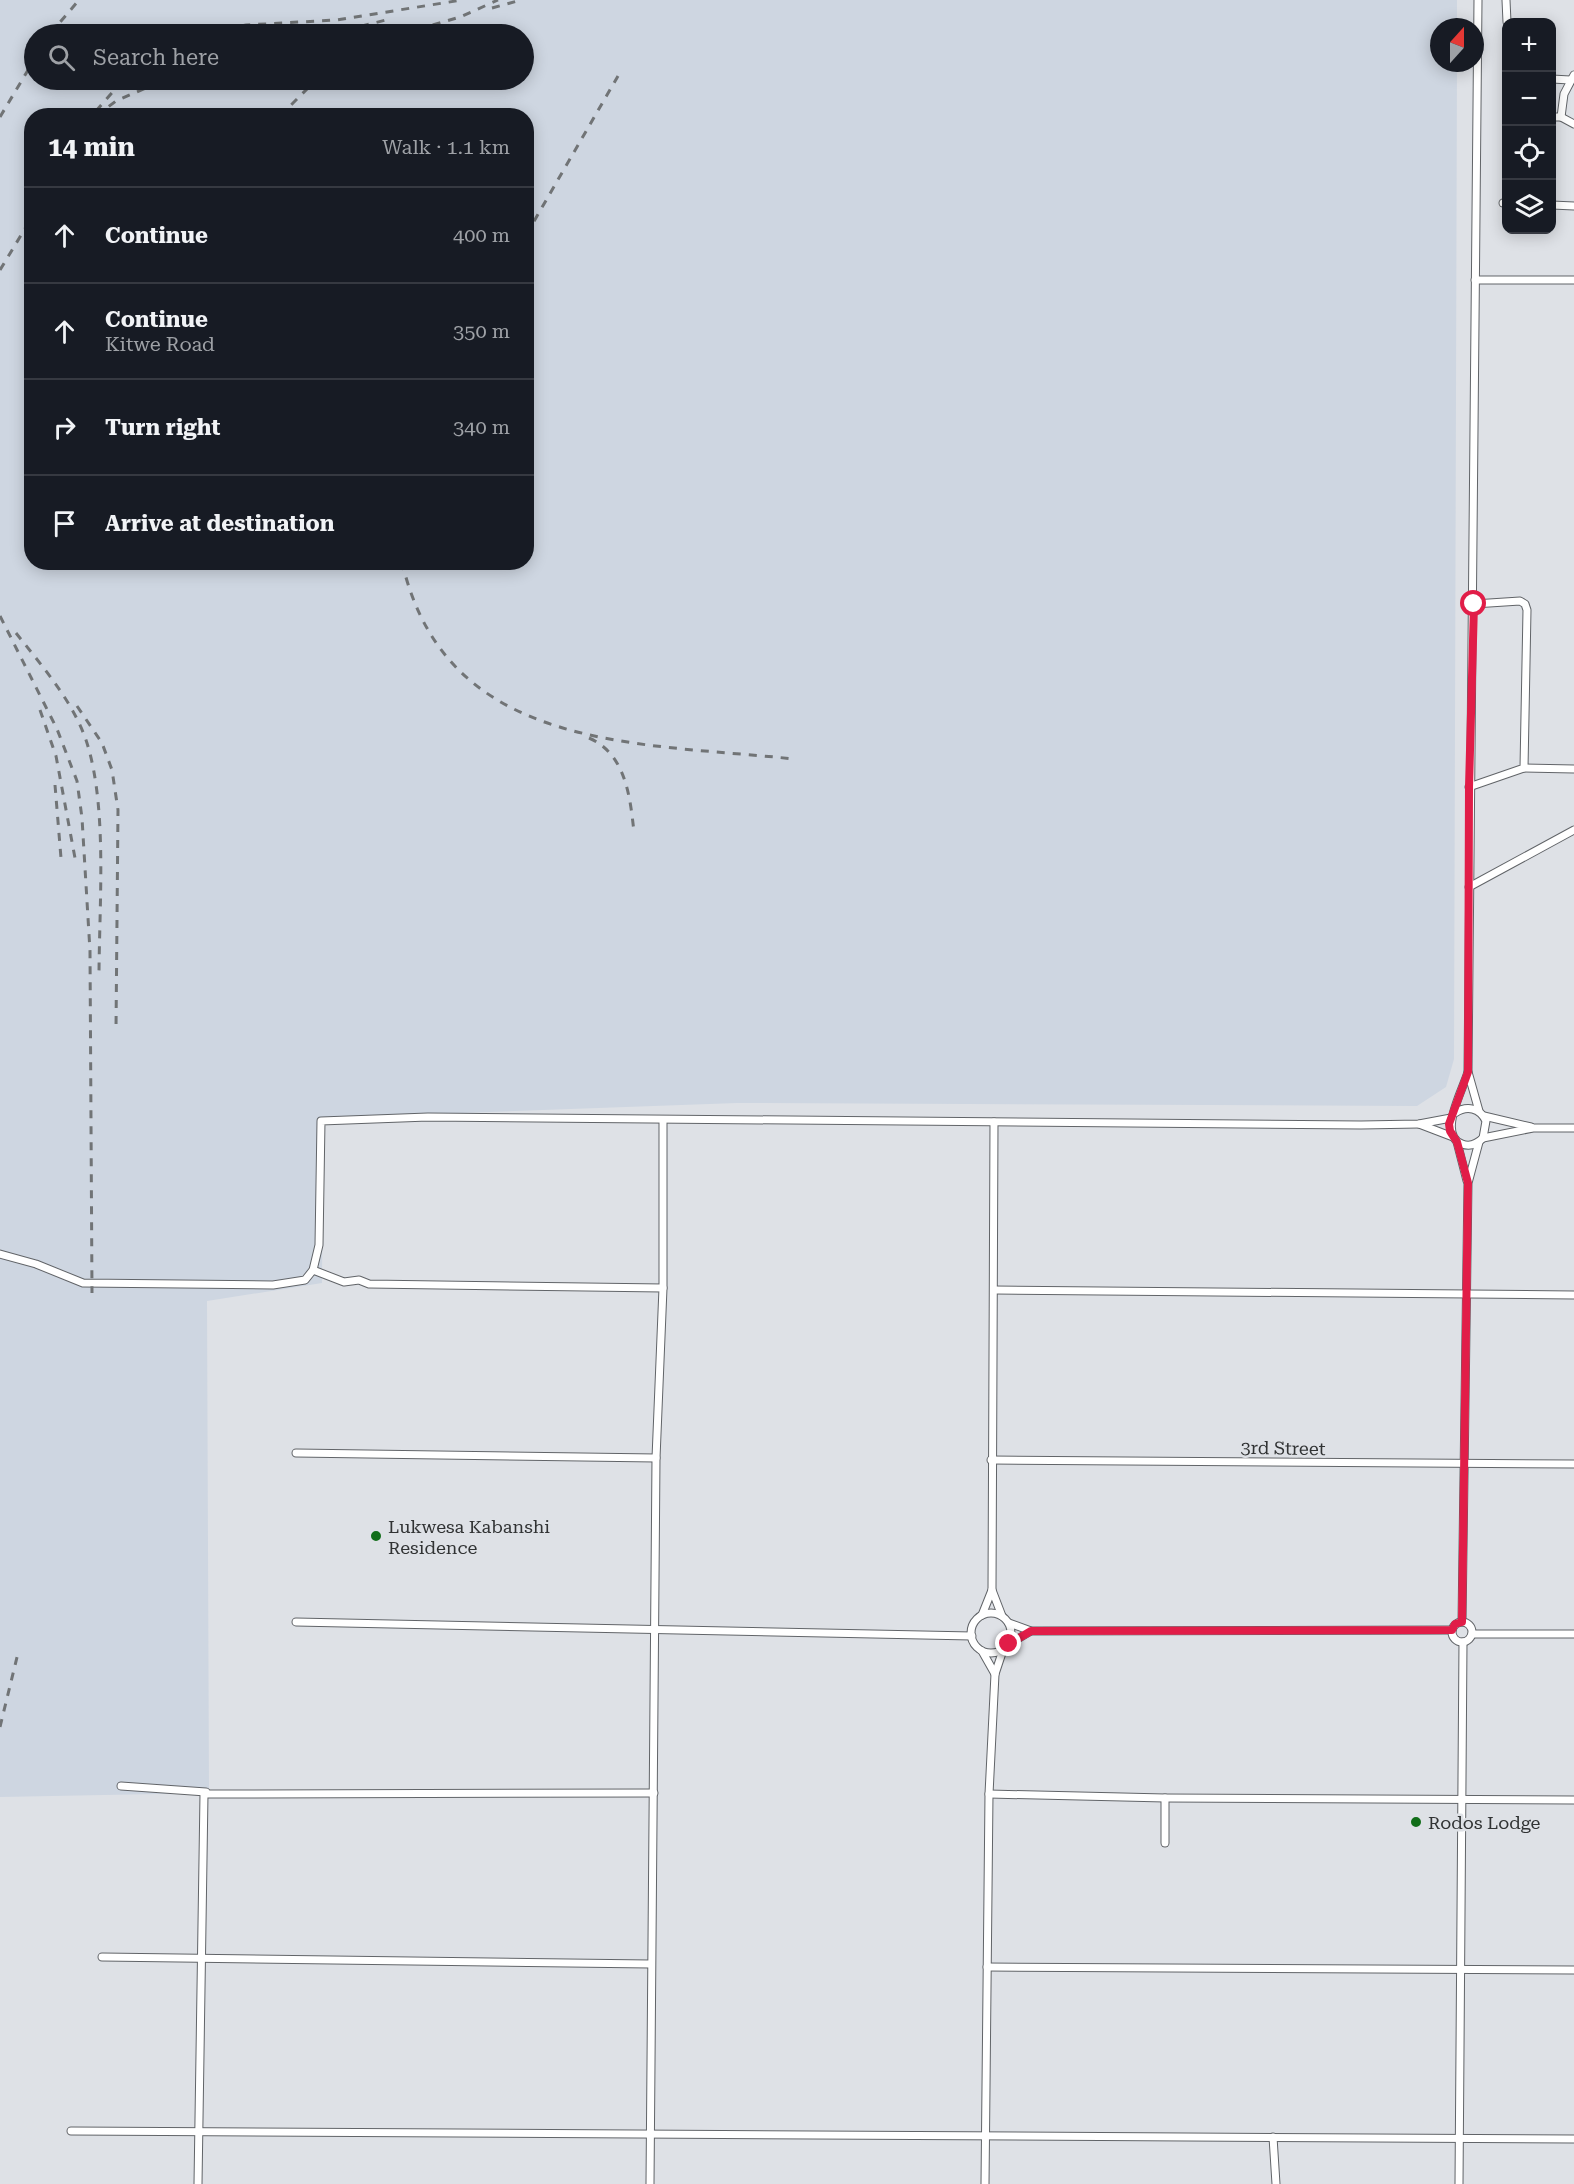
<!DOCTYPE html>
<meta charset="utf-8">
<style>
:root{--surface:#171b24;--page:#242831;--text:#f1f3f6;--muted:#9ea1a6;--line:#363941}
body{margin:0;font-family:"Roboto Serif",serif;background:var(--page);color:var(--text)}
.controls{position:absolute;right:18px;top:18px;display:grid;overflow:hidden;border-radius:12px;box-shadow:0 3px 15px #0003}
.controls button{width:54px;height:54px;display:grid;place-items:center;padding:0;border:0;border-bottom:2px solid var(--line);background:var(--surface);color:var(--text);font:30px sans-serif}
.compass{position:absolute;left:1430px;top:18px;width:54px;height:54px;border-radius:50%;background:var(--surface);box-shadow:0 3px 15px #0003;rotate:21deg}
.stop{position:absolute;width:18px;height:18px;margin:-14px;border:4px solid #e11d48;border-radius:50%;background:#fff}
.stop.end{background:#e11d48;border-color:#fff;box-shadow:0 2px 6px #0008}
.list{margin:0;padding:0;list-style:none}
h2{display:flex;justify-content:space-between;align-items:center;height:78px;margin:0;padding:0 24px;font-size:26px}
h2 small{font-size:20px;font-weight:400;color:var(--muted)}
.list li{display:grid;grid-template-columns:39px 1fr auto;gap:18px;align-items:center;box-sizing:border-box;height:96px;padding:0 24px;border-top:2px solid var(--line)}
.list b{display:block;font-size:22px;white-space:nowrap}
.list p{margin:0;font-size:20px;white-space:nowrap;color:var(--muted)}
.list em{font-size:20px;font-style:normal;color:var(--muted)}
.icon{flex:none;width:33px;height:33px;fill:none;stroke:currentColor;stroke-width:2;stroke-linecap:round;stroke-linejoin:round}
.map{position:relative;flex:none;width:1574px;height:2184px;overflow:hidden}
.search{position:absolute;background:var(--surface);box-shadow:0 3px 15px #0003;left:24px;top:24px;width:510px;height:66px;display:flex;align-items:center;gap:15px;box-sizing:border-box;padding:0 21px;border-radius:33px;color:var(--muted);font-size:22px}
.panel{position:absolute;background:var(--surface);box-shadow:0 3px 15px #0003;left:24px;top:108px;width:510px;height:462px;border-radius:24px}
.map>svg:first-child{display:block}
</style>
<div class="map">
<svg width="1574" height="2184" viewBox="0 0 1574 2184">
<rect width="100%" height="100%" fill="#dee1e6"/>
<path fill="#ced6e1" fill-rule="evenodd" d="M0,0H1457V27H1439V63H1457L1454,1059L1446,1087L1417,1106L737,1103L323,1118L322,1283L207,1301L209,1793L0,1797ZM34,34H524V80H34ZM32,116H526V562H32Z"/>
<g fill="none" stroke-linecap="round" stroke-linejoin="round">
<defs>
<g id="street">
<path d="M1506,0L1507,22"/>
<path d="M1552,79L1570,80"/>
<path d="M1552,117H1561L1574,124"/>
<path d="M1561,117L1564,94L1574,75"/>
<path d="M1503,203H1506"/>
<path d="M1552,205L1574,206"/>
<path d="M1475,280H1574"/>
<path d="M1524,768L1574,769"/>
<path d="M1469,787L1524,768L1527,610L1525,604L1520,601L1474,604"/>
<path d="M1469,887L1574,830"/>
<path d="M1468,1072L1479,1111"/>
<path d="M1455,1113C1467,1105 1480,1108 1486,1121L1483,1138C1477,1144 1470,1147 1462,1144C1437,1135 1463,1090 1468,1072L1478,0"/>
<path d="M1484,1116L1531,1127"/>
<path d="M1419,1124L1453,1137"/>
<path d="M1483,1138L1533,1128H1574"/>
<path d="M1457,1142L1467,1181"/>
<path d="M0,1254L36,1264L83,1283L273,1285L305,1280L313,1270L319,1245L321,1121L428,1117L1361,1125L1419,1124L1451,1118"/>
<path d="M313,1270L344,1282L359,1280L369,1284L663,1288L656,1458L650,2184"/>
<path d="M663,1288V1120"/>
<path d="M995,1290L1574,1295"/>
<path d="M296,1453L656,1458"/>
<path d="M991,1460L1574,1464"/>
<path d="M992,1590L1002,1616"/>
<circle cx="991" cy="1633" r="20"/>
<path d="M982,1615L992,1590L994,1122"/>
<circle cx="1462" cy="1632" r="10"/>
<path d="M296,1622L972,1636"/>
<path d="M1462,1622L1468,1183L1479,1142"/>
<path d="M1009,1623L1031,1631L1452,1630"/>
<path d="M1472,1634H1574"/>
<path d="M1009,1644L1031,1631"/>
<path d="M982,1651L995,1674"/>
<path d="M121,1786L206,1792"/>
<path d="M989,1794L1165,1798L1574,1800"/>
<path d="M1165,1798V1843"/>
<path d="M102,1957L650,1964"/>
<path d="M987,1967L1574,1970"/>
<path d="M71,2131L1574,2139"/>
<path d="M1273,2137L1276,2184"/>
<path d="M198,2184L204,1794L654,1793"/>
<path d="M985,2184L989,1794L995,1674L1003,1650"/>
<path d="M1459,2184L1463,1642"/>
</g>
</defs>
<use href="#street" stroke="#616468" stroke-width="9"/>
<use href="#street" stroke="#fff" stroke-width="7"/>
<g stroke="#717476" stroke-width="3" stroke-dasharray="8 8" stroke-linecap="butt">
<path d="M492,8L521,0"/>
<path d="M50,34L79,0"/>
<path d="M195,34L246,25L336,20L462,0"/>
<path d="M330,34L386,20"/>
<path d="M402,34L460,17L498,0"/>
<path d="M96,111L123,80"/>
<path d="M96,116L116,101L164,80"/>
<path d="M280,116L316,80"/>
<path d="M0,117L34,60"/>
<path d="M526,235L618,76"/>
<path d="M0,270L32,217"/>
<path d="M402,562C446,753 637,742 794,759"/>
<path d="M0,616L57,729L77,781L82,818L90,951L92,1293"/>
<path d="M16,633C42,666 72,700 86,740C108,806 99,906 99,977"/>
<path d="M77,706L102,743L112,770L118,810L116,1029"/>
<path d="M40,710L56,756L75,858"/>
<path d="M589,738C626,754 630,797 634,832"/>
<path d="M55,785L61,858"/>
<path d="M0,1727L18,1653"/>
</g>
</g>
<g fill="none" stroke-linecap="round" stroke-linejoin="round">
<path stroke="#e11d48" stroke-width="8" d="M1009,1644L1031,1631L1452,1630L1455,1624L1462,1622L1468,1183L1457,1142L1450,1131L1449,1124L1468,1072L1469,787L1474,604"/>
</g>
<g fill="#116d19" stroke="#dee1e6" stroke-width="2">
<circle cx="376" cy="1536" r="6"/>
<circle cx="1416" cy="1822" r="6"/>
</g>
<g text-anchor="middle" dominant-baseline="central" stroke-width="5" stroke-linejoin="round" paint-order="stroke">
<g font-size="18" fill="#313334" stroke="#dee1e6">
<text transform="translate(1283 1448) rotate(1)">3rd Street</text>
</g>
<g font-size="18" fill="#313334" stroke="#dee1e6" text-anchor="start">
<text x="388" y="1526">Lukwesa Kabanshi<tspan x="388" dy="21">Residence</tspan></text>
<text x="1428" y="1822">Rodos Lodge</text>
</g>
</g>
</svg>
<div class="controls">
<button>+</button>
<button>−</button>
<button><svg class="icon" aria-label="locate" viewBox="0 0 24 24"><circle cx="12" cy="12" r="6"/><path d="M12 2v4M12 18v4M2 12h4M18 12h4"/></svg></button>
<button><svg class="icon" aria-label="layers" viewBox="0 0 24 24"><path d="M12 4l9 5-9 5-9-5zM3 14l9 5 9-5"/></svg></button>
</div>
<svg class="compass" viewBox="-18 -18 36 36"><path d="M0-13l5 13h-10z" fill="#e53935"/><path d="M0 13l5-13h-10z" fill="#9ea1a6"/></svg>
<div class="stop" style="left:1474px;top:604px"></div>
<div class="stop end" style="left:1009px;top:1644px"></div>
<div class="search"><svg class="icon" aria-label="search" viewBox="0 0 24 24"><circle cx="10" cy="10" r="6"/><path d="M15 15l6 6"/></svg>Search here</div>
<section class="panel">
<h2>14 min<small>Walk · 1.1 km</small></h2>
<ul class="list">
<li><svg class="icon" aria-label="ahead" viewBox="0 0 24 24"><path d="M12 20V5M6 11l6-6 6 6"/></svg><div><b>Continue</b></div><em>400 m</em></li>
<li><svg class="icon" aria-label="ahead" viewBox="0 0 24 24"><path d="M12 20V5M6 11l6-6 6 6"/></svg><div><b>Continue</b><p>Kitwe Road</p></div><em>350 m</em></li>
<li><svg class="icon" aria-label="right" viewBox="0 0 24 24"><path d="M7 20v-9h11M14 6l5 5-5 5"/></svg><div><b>Turn right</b></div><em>340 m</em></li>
<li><svg class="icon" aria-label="arrive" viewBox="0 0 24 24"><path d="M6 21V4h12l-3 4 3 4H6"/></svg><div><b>Arrive at destination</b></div></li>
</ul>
</section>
</div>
